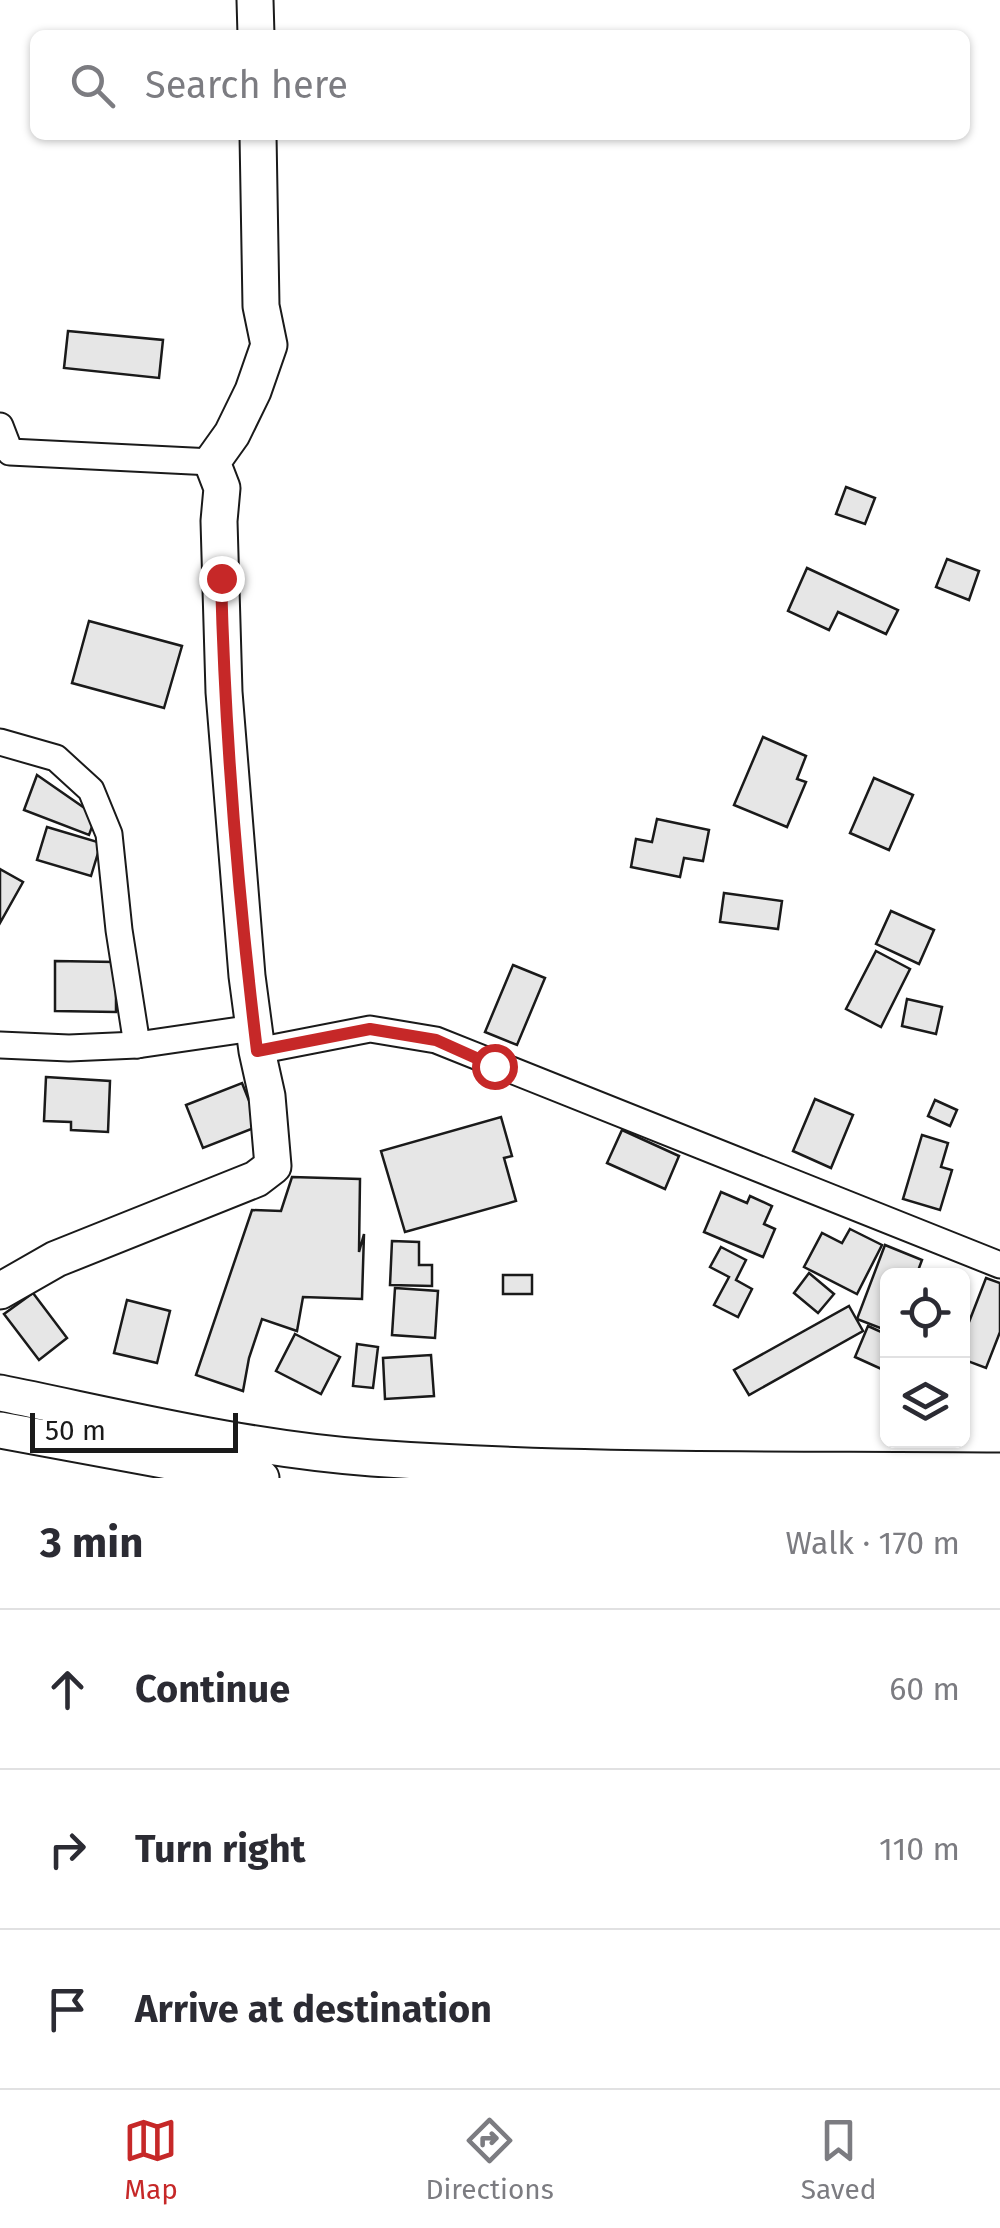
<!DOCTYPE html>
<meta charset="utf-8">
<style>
:root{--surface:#fff;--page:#f2f2f3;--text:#2b2b33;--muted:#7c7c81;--line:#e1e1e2;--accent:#c62828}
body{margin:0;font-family:"Fira Sans",sans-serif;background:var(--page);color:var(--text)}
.controls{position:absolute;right:30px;bottom:30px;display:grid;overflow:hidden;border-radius:15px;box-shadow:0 2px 8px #0004}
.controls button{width:90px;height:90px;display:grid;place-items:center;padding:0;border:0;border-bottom:2px solid var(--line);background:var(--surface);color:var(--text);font:50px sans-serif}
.scale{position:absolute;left:30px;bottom:25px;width:208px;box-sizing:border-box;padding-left:10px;border:5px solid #1a1a1a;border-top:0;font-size:28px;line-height:35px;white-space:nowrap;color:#1a1a1a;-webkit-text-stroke:8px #fff;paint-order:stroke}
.stop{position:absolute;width:30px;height:30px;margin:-22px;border:8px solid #c62828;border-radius:50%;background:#fff}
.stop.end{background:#c62828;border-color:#fff;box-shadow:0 2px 10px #0008}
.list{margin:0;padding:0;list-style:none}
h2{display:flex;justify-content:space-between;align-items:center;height:130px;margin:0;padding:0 40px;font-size:42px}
h2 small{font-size:32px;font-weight:400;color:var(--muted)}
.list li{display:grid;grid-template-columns:65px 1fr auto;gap:30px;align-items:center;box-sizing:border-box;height:160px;padding:0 40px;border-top:2px solid var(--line)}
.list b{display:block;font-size:38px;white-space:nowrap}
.list em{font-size:32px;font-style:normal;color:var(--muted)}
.icon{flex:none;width:55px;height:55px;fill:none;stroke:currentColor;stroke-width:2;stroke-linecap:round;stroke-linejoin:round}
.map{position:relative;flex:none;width:1000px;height:1478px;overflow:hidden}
.search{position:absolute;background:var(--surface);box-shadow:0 2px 8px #0004;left:30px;right:30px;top:30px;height:110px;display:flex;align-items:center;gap:25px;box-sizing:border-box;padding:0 35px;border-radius:15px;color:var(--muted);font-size:38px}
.sheet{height:610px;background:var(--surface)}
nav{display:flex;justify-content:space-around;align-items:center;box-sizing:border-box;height:140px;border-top:2px solid var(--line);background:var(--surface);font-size:28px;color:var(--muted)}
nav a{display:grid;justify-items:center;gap:5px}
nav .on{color:var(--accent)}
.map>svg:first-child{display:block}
</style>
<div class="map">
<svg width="1000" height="1478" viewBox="0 0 1000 1478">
<rect width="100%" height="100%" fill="#fff"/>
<g fill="#e6e6e6" stroke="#1a1a1a" stroke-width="2.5">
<path d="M68,331L163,340L159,378L64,368Z"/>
<path d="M846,487L875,498L865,524L836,514Z"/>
<path d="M947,559L979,571L969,600L936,587Z"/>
<path d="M807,568L898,610L886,634L838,612L829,630L788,611Z"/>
<path d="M89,621L182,646L164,708L72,683Z"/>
<path d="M763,737L806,756L797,779L806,782L787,827L734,805Z"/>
<path d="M37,775L96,816L89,835L24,810Z"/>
<path d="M874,778L913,795L889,850L850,833Z"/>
<path d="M657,819L709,830L703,861L684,858L680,877L631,867L636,839L652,842Z"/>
<path d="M47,827L101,843L91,876L37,860Z"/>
<path d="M0,869L23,882L0,923Z"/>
<path d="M724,893L782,901L778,929L720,922Z"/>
<path d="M891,911L934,930L919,964L876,944Z"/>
<path d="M876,951L910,969L881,1027L846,1009Z"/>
<path d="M55,961L116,962V1012L55,1011Z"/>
<path d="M513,965L545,978L517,1045L485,1032Z"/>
<path d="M907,999L942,1007L936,1034L902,1026Z"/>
<path d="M46,1077L110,1081L108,1132L71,1130V1122L44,1121Z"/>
<path d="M242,1083L259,1126L203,1148L186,1105Z"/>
<path d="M815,1099L853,1115L831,1168L793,1151Z"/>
<path d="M935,1100L957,1110L950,1126L928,1116Z"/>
<path d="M501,1117L512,1156L504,1158L516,1201L405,1232L381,1151Z"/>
<path d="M622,1130L679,1156L665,1189L607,1163Z"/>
<path d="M922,1135L948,1143L941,1167L952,1170L940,1210L903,1199Z"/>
<path d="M292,1177L360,1179L359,1252L364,1234L362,1299L303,1297L297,1331L262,1319L249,1358L243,1391L196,1375L252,1210L281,1211Z"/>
<path d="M721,1192L747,1203L750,1196L772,1206L764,1224L775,1229L763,1257L704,1232Z"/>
<path d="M850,1229L882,1245L857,1294L804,1267L822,1233L842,1243Z"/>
<path d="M392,1241L419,1242V1265H432V1286L390,1285Z"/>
<path d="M885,1245L922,1260L916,1276H888V1331L857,1319Z"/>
<path d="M721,1247L746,1260L736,1280L752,1289L738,1317L714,1305L729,1277L710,1267Z"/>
<path d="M809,1273L834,1294L818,1313L794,1293Z"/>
<rect x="503" y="1275" width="29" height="19"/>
<path d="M986,1278L1000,1283V1332L986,1368L962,1359V1319L969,1322Z"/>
<path d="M395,1288L438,1291L435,1338L392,1335Z"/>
<path d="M33,1293L67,1338L39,1360L4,1314Z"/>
<path d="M127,1300L170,1311L157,1363L114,1353Z"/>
<path d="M849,1306L863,1331L749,1395L734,1370Z"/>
<path d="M868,1326L888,1335V1372L855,1357Z"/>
<path d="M295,1334L340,1357L321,1394L276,1371Z"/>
<path d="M357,1344L378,1347L373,1388L353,1386Z"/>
<path d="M431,1355L434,1396L385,1399L383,1358Z"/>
</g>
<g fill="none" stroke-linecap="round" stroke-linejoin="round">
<defs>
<g id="minor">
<path d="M0,426L10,452L212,462"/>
<path d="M0,742L56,758L91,790L109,834L119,930L137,1045L254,1028"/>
<path d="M0,1045L69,1048L137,1045"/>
<path d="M257,1051L370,1029L436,1040L1000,1265"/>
</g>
<g id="secondary">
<path d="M255,0L256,35"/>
<path d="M0,1291L56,1259L256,1179L273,1166L267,1096L257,1051L247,976L224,692L219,521L222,488L212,462L232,434L253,391L269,345L261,306L258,135"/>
<path d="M0,1393C123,1418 247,1449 372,1458C581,1473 791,1469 1000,1471"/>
<path d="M0,1430L261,1478"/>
</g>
</defs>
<use href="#minor" stroke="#1a1a1a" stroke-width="29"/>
<use href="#secondary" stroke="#1a1a1a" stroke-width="39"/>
<use href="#minor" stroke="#fff" stroke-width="25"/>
<use href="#secondary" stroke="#fff" stroke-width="35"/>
</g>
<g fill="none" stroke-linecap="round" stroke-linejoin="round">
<path stroke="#c62828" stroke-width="12" d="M221,578C225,737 238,894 257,1051L370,1029L436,1040L494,1066"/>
</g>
</svg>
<div class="controls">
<button><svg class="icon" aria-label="locate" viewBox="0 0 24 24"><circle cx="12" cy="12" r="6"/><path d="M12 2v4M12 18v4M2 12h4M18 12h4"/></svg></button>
<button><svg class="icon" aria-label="layers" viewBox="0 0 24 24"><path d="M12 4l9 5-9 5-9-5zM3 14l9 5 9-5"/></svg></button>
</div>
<div class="scale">50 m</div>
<div class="stop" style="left:494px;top:1066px"></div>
<div class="stop end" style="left:221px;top:578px"></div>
<div class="search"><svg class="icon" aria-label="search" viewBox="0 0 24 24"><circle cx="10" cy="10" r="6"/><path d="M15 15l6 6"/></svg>Search here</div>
</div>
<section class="sheet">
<h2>3 min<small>Walk · 170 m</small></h2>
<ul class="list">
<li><svg class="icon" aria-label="ahead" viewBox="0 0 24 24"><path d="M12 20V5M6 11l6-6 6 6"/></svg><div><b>Continue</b></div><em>60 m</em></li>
<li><svg class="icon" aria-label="right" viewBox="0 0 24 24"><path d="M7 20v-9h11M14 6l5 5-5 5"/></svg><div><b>Turn right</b></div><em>110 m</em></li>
<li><svg class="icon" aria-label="arrive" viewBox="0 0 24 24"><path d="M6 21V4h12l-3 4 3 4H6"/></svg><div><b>Arrive at destination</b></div></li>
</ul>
</section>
<nav>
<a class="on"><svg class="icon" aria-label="map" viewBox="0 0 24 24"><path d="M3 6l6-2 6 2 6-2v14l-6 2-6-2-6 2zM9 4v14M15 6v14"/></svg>Map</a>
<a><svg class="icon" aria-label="directions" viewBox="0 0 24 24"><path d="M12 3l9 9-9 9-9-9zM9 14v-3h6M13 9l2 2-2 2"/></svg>Directions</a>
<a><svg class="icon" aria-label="saved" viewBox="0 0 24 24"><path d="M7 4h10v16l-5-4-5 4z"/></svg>Saved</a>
</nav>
